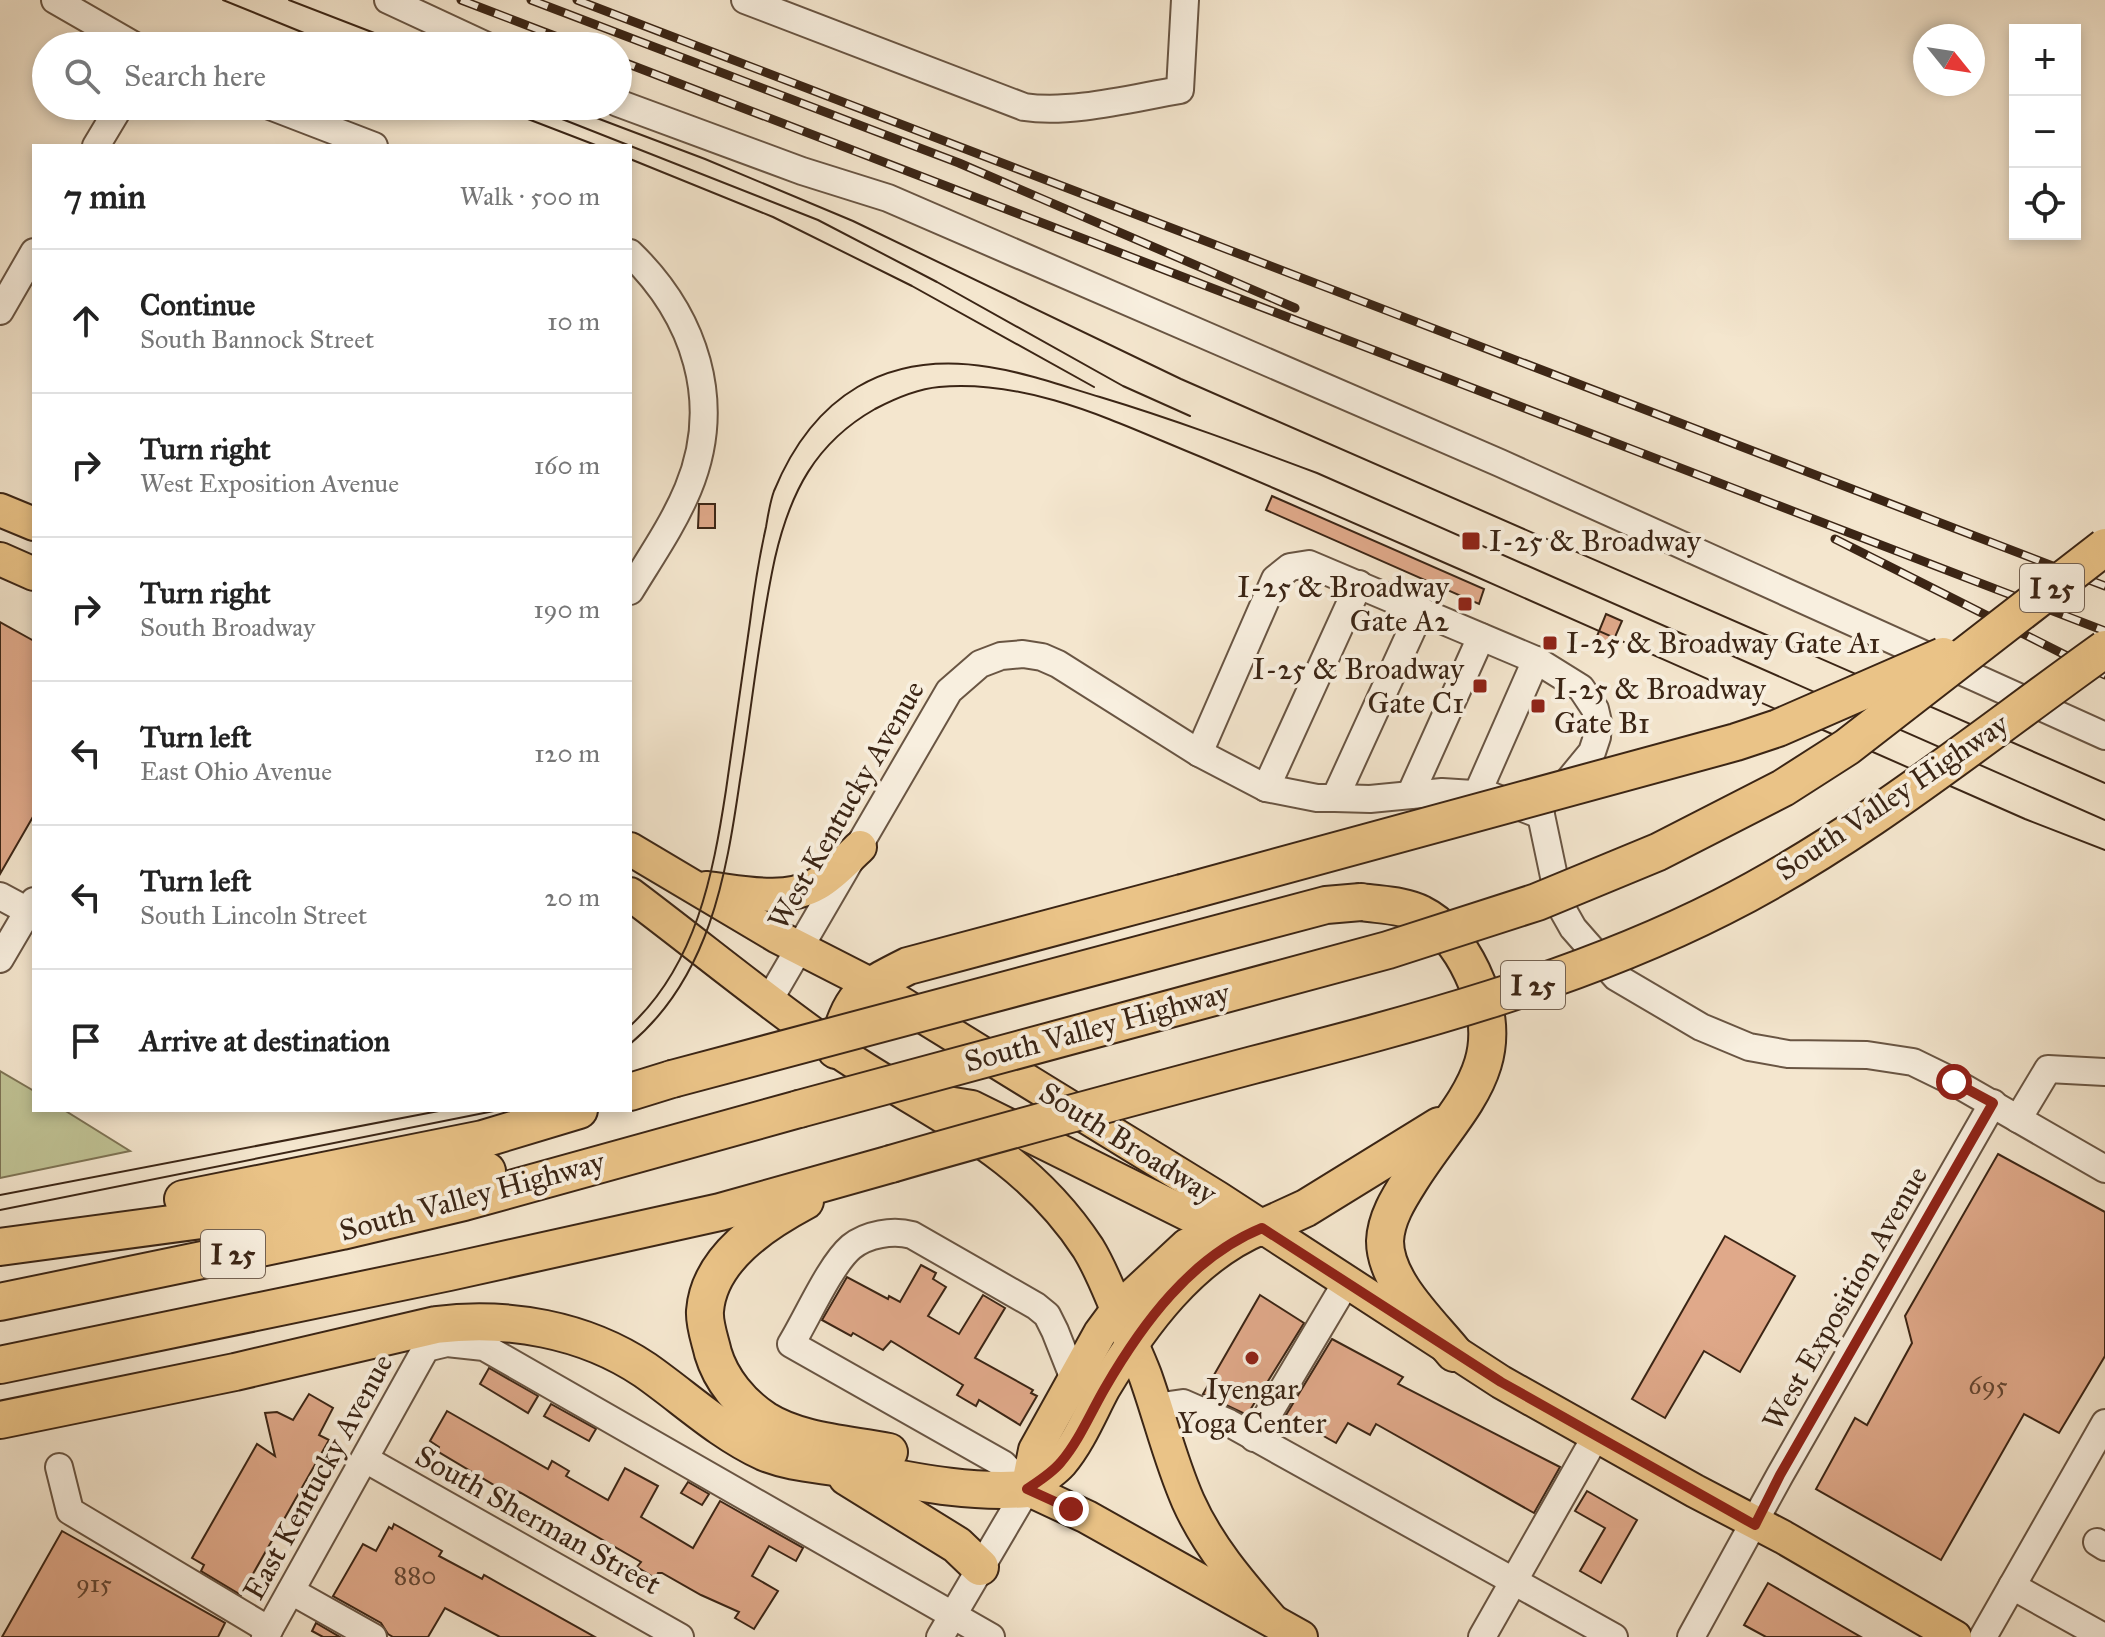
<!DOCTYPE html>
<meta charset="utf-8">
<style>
:root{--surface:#fff;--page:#f6f6f6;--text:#222;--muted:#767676;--line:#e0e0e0}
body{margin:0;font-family:"IM FELL Great Primer",serif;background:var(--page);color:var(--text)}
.controls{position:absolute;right:24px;top:24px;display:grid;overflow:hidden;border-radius:0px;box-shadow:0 4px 12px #0003}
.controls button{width:72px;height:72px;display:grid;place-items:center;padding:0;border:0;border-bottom:2px solid var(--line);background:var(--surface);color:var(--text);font:40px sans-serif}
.compass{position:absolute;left:1913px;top:24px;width:72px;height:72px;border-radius:50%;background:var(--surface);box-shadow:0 4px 12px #0003;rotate:120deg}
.stop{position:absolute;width:24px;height:24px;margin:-18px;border:6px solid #8f2418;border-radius:50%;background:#fff}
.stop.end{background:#8f2418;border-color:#fff;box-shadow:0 2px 8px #0008}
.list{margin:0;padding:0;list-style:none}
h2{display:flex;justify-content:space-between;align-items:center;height:104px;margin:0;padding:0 32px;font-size:34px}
h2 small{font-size:26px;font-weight:400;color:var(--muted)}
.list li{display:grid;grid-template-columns:52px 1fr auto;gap:24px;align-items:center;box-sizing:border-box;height:144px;padding:0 32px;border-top:2px solid var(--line)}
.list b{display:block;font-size:30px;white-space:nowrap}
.list p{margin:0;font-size:26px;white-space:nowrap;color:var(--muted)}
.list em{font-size:26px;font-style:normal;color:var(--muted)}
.icon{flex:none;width:44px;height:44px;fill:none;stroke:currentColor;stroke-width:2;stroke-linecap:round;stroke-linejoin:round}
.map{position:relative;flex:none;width:2105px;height:1637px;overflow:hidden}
.search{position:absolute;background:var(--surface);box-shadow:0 4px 12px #0003;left:32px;top:32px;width:600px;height:88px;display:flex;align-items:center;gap:20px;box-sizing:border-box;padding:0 28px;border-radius:44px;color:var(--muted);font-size:30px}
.panel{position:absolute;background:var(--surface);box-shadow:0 4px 12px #0003;left:32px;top:144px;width:600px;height:968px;border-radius:0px}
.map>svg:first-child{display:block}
</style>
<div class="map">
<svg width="2105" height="1637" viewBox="0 0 2105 1637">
<rect width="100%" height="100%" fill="#f4e6ce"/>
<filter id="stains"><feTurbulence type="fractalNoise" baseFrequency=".0025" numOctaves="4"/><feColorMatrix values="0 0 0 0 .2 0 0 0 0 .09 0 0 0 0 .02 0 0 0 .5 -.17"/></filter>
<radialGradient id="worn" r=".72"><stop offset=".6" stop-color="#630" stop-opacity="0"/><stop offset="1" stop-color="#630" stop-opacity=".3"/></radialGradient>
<path fill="#c0c395" stroke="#7e7455" stroke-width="2" d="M0,1071L34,1091V1110H64L130,1151L0,1178Z"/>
<g fill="#e0a98a" stroke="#3b2515" stroke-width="2">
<path d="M1272,496L1484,589L1479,604L1266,510Z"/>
<path d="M699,504H715V528H698Z"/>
<path d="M1606,614L1622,621L1608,653L1593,646Z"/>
<path d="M0,622L34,641V815L0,874Z"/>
<path d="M1998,1154L2105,1212V1356L2059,1433L2024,1414L1941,1560L1816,1489L1855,1418L1867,1425L1912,1343L1905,1316Z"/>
<path d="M1725,1236L1795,1276L1740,1372L1704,1351L1665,1418L1632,1399Z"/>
<path d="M921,1265L936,1273L933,1279L946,1287L928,1316L959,1334L983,1295L1005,1308L975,1358L1033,1390L1031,1393L1037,1396L1020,1425L979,1400L976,1406L957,1395L963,1385L891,1341L883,1350L853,1333L851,1336L822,1320L847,1277L888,1299L889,1296L900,1302Z"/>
<path d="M1260,1295L1304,1323L1247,1415L1203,1394Z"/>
<path d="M1332,1339L1403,1377L1398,1384L1560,1467L1534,1513L1376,1424L1370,1435L1348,1423L1336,1443L1286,1415Z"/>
<path d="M489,1368L538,1396L528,1413L480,1384Z"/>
<path d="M309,1394L333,1408L319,1435L329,1440L241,1595L201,1571L204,1565L192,1558L257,1444L275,1456L265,1413L277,1412L293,1420Z"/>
<path d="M551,1404L596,1429L589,1441L544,1416Z"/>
<path d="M447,1411L548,1469L552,1461L569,1471L566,1476L608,1500L625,1468L658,1486L641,1517L693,1548L720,1501L803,1548L796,1561L769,1546L752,1576L778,1591L754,1629L735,1618L739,1612L701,1595L662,1573H658L655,1578L637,1567L641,1562L521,1493L517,1491L514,1497L437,1451L439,1447L430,1441Z"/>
<path d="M688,1482L709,1494L702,1505L681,1493Z"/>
<path d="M1587,1491L1637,1520L1601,1583L1580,1571L1605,1528L1575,1511Z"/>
<path d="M394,1524L442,1551L439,1556L482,1579L484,1575L595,1637H500L445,1608L428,1637H393L388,1634L381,1623L333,1596L363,1544L376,1551L389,1527L392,1529Z"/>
<path d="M62,1531L225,1623L218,1637H2Z"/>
<path d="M1768,1583L1828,1618L1861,1637H1766L1744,1625Z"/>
<path d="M316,1623L340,1637H323L312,1631Z"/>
</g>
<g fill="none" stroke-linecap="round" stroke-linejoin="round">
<defs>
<g id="minor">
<path d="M55,0L135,46"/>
<path d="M388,0L487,46"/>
<path d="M745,0L1024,107C1072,114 1132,98 1180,90L1185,0"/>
<path d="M618,103L802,171L888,198L1500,463L2105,736"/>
<path d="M270,106L374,146"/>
<path d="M96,146L120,106"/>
<path d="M630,253C695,316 724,402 688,489C673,525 650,558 630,591"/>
<path d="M0,311L34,252"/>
<path d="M1199,753L1275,579L1290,567L1309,564L1536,660L1581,688L1595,709L1598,722L1597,737L1592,752L1560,791"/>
<path d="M1266,788L1359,584"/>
<path d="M1477,794L1536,660"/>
<path d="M1410,795L1481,637"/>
<path d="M1335,798L1421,610"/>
<path d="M1541,815L1560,905L1573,928L1616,977L1701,1027L1749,1047L1788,1054L1867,1055L1913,1062L1954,1082L2105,1169"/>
<path d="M0,896L28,911"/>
<path d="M0,959L34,901"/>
<path d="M768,1002L949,691L980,664L1001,656L1023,654L1042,657L1058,664L1199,753L1266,788L1317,798H1335L1370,799L1442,792L1489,795L1541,815"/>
<path d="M2018,1119L2048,1069L2105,1072"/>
<path d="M1155,1407L1183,1403L1229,1423L1614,1637"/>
<path d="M1254,1438L1346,1283"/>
<path d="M365,1459L680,1637"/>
<path d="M59,1467L70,1511L269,1630"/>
<path d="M2097,1542L2105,1547"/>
<path d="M2012,1586L2104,1637"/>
<path d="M291,1591L373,1637"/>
<path d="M265,1637L426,1348L447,1343L484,1347L991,1637"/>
<path d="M940,1637L1027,1489L1003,1464L791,1344C807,1318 830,1265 851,1247C867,1234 893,1230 912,1235L1036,1306L1047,1315L1055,1331L1074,1379"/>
<path d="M1482,1637L1596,1436"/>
<path d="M1691,1637L1780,1475L1993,1103"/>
<path d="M1983,1637L2105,1423"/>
</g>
<g id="major">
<path d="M0,510L34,524"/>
<path d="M0,559L34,574"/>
<path d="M630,849L778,937L870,984L1218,1198L1501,1382L1695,1491L1783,1537L1955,1637"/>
<path d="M706,888C742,892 784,903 817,884C833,875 847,859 860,847"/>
<path d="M630,894C698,945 763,999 833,1048C929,1114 1021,1146 1088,1248C1101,1269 1109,1291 1119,1314C1127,1334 1137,1354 1145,1375C1160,1417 1170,1460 1188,1501C1208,1546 1240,1583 1272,1620"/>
<path d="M935,1101L972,1107L1189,1215L1208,1221L1257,1228"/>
<path d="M1027,1489C1039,1481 1052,1473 1061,1463C1079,1442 1091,1412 1104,1388C1142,1325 1191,1257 1261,1228"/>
<path d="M1027,1489L1035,1450L1100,1333L1117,1310L1187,1245L1199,1240L1237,1238"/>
<path d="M1027,1489L1087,1517L1301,1637"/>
</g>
<g id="highway">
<path d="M1361,902C1380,905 1404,905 1421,914C1445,926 1461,949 1472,972C1516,1065 1457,1106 1411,1179C1399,1198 1386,1218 1385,1241C1385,1282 1429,1322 1454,1353"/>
<path d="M836,1050C852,995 858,991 908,966L1182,893"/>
<path d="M630,1092L672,1079"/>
<path d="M183,1199L483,1139L579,1110"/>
<path d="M805,1201C764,1223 709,1258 705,1311C704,1324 710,1340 713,1353C721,1380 741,1404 765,1420C800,1442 849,1444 889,1452"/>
<path d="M1262,1228L1306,1208L1439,1126"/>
<path d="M0,1247L321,1204L487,1171"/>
<path d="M0,1302L342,1231L464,1202L799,1109"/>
<path d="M0,1365L449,1272L720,1212L891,1164"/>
<path d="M0,1420L235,1372L436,1325C507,1316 584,1329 645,1370C685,1398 719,1431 764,1452C790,1463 819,1464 847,1469C907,1480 966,1494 1027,1489"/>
<path d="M847,1477L957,1545L980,1567"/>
</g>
</defs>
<use href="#minor" stroke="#695543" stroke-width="30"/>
<use href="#major" stroke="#3b2515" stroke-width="36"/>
<use href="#highway" stroke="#3b2515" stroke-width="40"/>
<use href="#minor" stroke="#f8efdf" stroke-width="26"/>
<use href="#major" stroke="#eac387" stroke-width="32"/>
<use href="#highway" stroke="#eac387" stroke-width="36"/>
<g stroke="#3b2515" stroke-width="2">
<path d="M223,0L336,46"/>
<path d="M289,0L408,46"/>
<path d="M494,106L598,146"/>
<path d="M529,106L818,220L937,282L1123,386L1190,416"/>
<path d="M565,106L705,159L853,221L1181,379L2105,783"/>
<path d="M630,159L773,217L912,286L1094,387"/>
<path d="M630,1026C696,965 713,875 726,790C734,734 742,678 750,622C754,590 759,558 766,527C768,515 770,502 774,491C813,396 886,350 989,367C1027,373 1063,386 1100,397C1173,419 1245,446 1317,473L2105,820"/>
<path d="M630,1044C709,978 726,877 740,780C752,707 759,631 775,558C790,493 815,443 875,409C894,399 917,389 939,387C1032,379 1117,423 1201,457C1288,494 1375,532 1461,570C1649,654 1837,736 2025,819L2105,850"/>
<path d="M0,1195L444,1110"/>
<path d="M0,1210L499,1110"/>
</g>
<defs>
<g id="rail">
<path d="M461,0L581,46"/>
<path d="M531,0L959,163L1295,308"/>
<path d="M577,0L2105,586"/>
<path d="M618,60L2105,631"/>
<path d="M1835,539L2105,675"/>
</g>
</defs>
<use href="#rail" stroke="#3b2515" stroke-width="9"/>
<use href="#rail" stroke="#f8efdf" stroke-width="6" stroke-dasharray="18" stroke-linecap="butt"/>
<defs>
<g id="highway-bridge">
<path d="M1182,893L1736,742L1778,728L1943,656"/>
<path d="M672,1079L1326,905L1361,902"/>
<path d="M799,1109L1388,950L1537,902L1658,852L1783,788L1847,747L2105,547"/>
<path d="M891,1164C1011,1129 1132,1097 1253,1065C1412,1024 1574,982 1722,907C1860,837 1980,738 2105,649"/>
</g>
</defs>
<use href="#highway-bridge" stroke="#3b2515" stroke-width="40" stroke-linecap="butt"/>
<use href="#highway-bridge" stroke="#eac387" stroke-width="36"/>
</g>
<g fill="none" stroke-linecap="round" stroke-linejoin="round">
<path stroke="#8f2418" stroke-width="10" d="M1071,1509L1027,1489C1039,1481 1052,1473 1061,1462C1079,1441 1091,1412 1105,1388C1142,1324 1191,1257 1262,1228L1501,1382L1755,1525L1780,1475L1993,1103L1954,1082"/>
</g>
<g fill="#8f2418" stroke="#f8efdf" stroke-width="3">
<rect x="1461" y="531" width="20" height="20" rx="4"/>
<rect x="1457" y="596" width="16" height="16" rx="4"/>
<rect x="1542" y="635" width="16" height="16" rx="4"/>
<rect x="1472" y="678" width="16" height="16" rx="4"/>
<rect x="1530" y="698" width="16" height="16" rx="4"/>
<circle cx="1252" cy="1358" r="8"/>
</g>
<g text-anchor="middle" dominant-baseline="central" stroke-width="8" stroke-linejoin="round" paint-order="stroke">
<g font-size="26" fill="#644632">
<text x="1988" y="1385">695</text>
<text x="415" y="1575">880</text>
<text x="94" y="1583">915</text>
</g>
<g fill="#f8efdf" stroke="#746252" stroke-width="2">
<rect x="2020" y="564" width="64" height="48" rx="6"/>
<rect x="1501" y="961" width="64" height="48" rx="6"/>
<rect x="201" y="1230" width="64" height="48" rx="6"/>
</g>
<g font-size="28" font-weight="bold" fill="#3b2515">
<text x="2052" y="588">I 25</text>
<text x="1533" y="985">I 25</text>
<text x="233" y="1254">I 25</text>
</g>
<g font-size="30" fill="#3b2515" stroke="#f8efdf" text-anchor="start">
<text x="1489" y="541">I-25 &amp; Broadway</text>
<text x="1449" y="587" text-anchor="end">I-25 &amp; Broadway<tspan x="1449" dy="34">Gate A2</tspan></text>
<text x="1566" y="643">I-25 &amp; Broadway Gate A1</text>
<text x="1464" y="669" text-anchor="end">I-25 &amp; Broadway<tspan x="1464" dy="34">Gate C1</tspan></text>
<text x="1554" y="689">I-25 &amp; Broadway<tspan x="1554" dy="34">Gate B1</tspan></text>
<text x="1252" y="1389" text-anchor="middle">Iyengar<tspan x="1252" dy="34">Yoga Center</tspan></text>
</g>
<g font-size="30" fill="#3b2515" stroke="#f8efdf">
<text transform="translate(1892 797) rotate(-34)">South Valley Highway</text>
<text transform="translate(846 805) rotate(-60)">West Kentucky Avenue</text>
<text transform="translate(1097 1027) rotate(-15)">South Valley Highway</text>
<text transform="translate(1128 1143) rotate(32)">South Broadway</text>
<text transform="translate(472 1196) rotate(-15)">South Valley Highway</text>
<text transform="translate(1845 1298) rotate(-60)">West Exposition Avenue</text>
<text transform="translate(318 1477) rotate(-61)">East Kentucky Avenue</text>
<text transform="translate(538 1520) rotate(29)">South Sherman Street</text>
</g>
</g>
<rect width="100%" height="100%" filter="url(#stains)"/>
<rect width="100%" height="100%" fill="url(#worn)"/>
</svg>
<div class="controls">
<button>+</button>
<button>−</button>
<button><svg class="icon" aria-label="locate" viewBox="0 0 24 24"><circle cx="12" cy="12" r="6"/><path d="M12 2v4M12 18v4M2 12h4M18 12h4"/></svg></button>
</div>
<svg class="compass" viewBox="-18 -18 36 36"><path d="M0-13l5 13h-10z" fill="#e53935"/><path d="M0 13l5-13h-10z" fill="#767676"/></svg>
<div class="stop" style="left:1954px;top:1082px"></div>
<div class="stop end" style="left:1071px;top:1509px"></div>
<div class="search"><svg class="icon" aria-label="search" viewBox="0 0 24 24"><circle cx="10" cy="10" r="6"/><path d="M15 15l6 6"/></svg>Search here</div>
<section class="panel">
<h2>7 min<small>Walk · 500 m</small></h2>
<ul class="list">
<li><svg class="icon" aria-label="ahead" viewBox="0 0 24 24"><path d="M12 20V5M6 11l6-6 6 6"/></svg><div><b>Continue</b><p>South Bannock Street</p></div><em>10 m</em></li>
<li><svg class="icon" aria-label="right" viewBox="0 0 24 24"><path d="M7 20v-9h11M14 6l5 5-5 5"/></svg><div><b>Turn right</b><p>West Exposition Avenue</p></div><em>160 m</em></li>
<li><svg class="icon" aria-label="right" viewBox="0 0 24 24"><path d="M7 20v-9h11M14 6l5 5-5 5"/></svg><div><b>Turn right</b><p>South Broadway</p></div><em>190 m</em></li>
<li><svg class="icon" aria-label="left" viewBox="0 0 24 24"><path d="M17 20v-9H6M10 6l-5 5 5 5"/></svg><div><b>Turn left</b><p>East Ohio Avenue</p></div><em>120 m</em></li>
<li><svg class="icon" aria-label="left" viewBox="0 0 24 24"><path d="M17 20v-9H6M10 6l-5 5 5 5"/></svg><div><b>Turn left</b><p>South Lincoln Street</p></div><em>20 m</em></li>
<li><svg class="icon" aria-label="arrive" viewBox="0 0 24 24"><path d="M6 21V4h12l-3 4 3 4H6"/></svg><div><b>Arrive at destination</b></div></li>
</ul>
</section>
</div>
